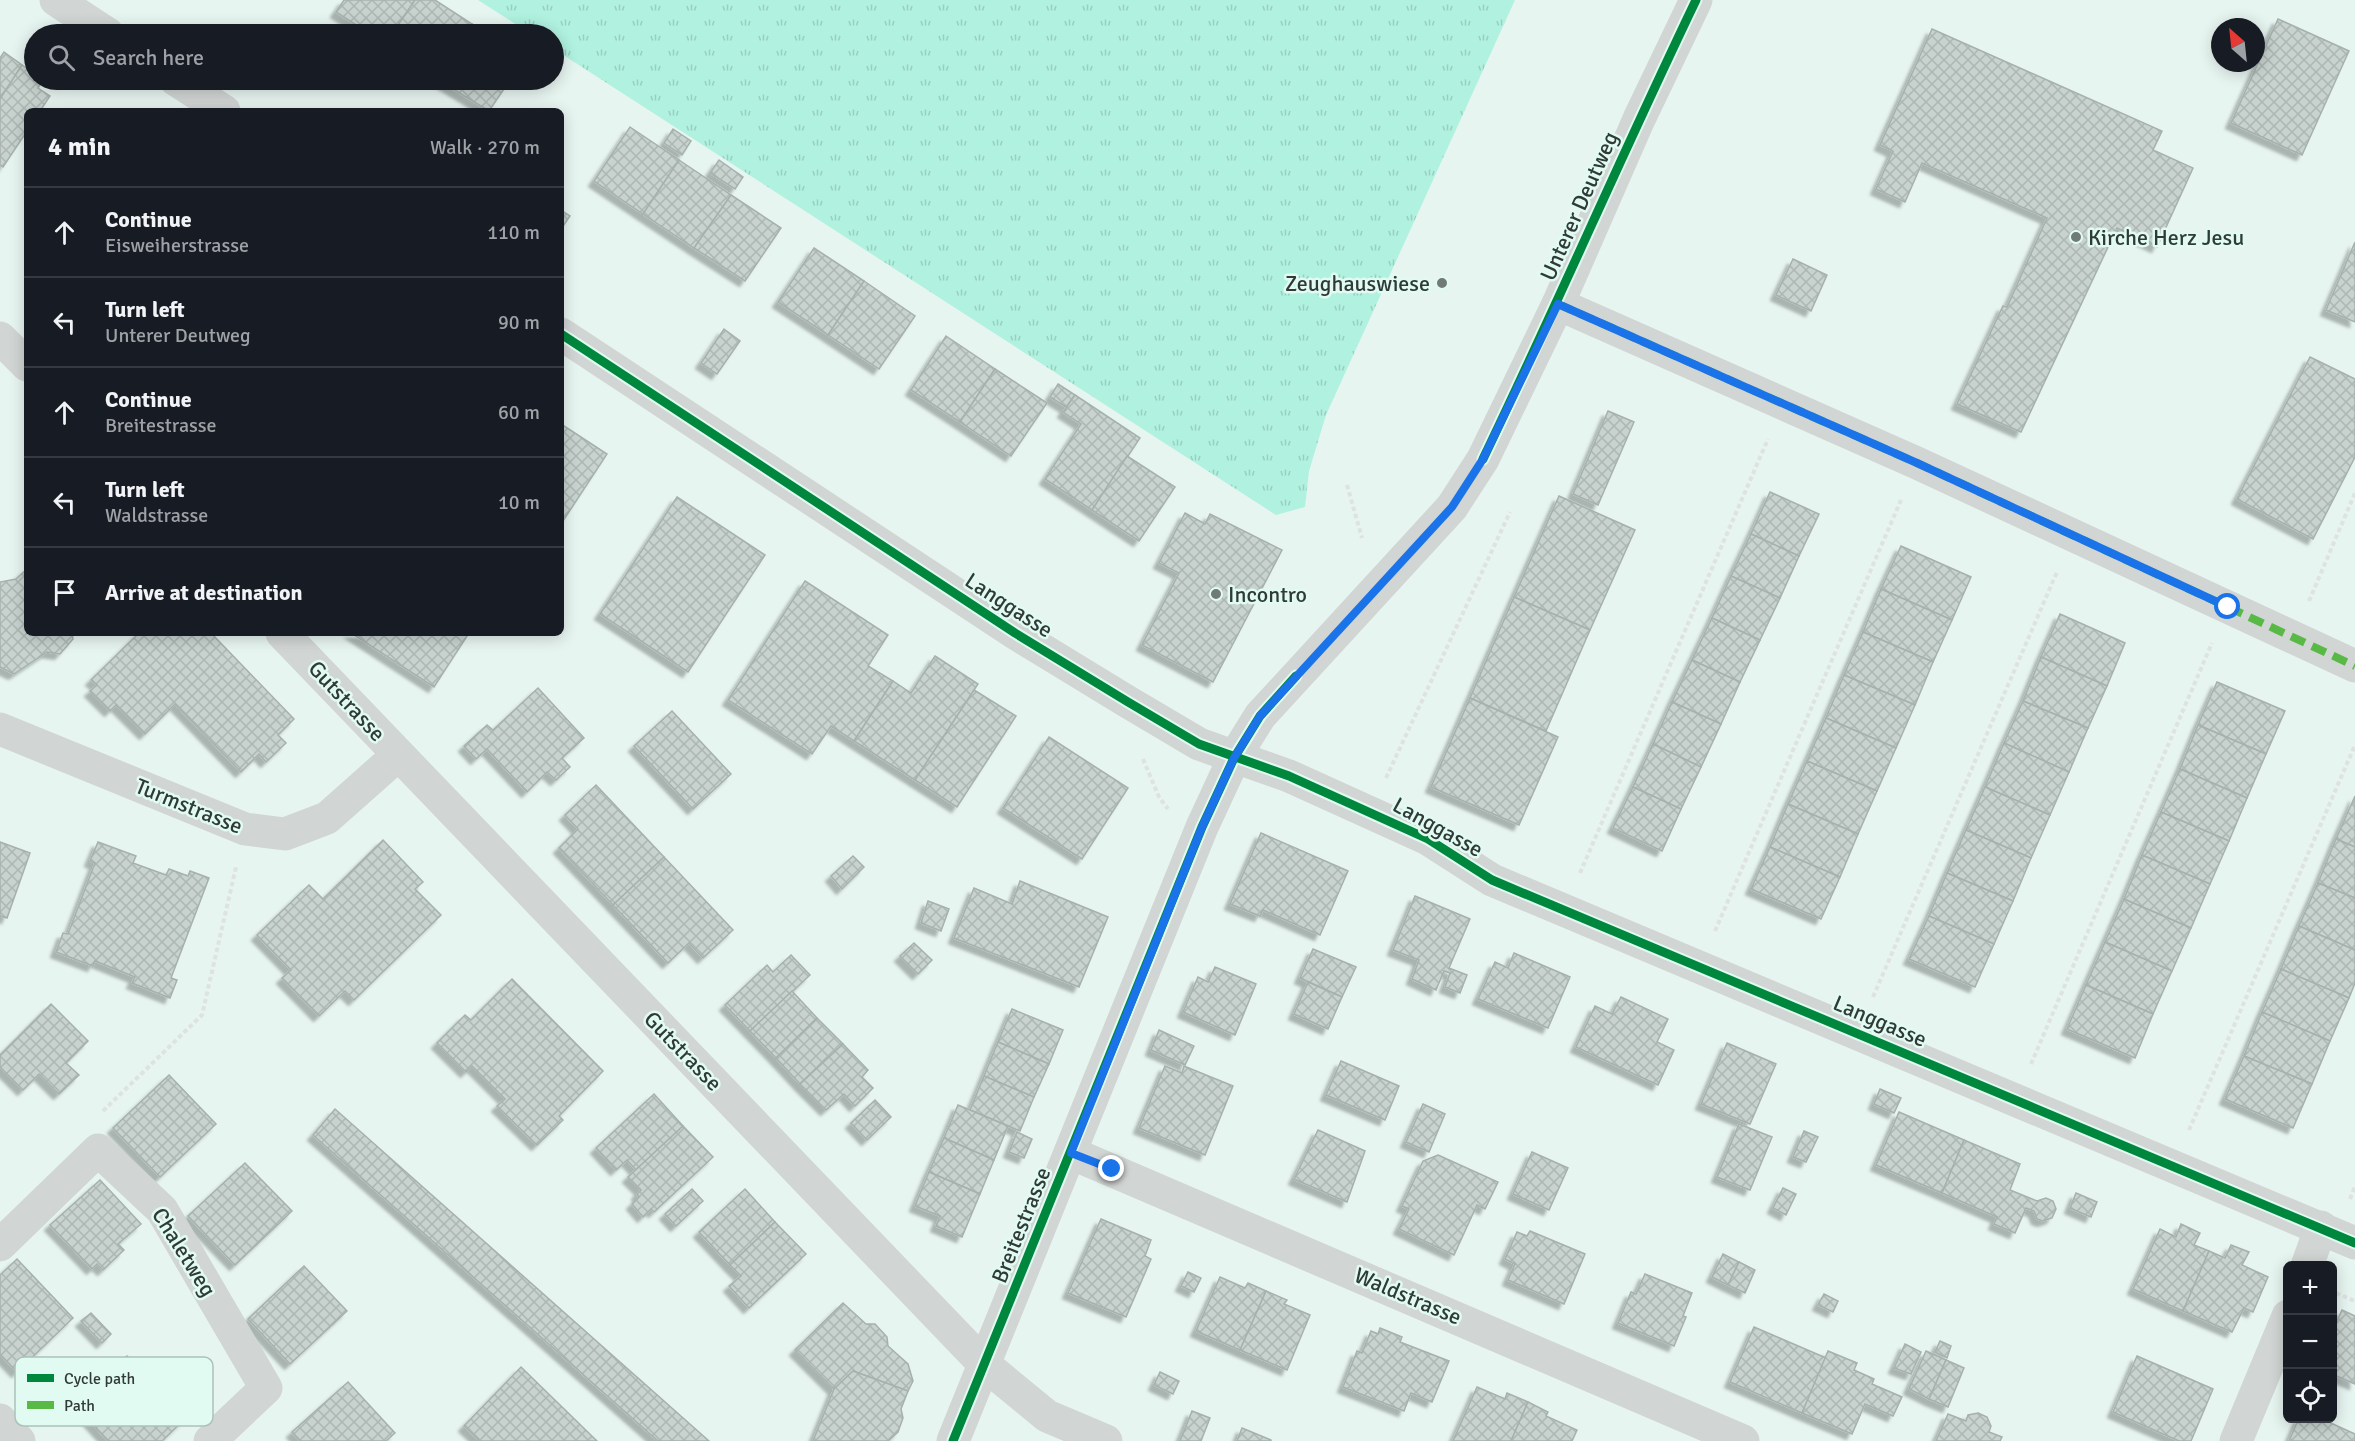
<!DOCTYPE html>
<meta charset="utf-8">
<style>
:root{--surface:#171b24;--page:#20242c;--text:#f1f3f6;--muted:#9ea1a6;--line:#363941}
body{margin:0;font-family:Signika,sans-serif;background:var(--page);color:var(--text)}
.controls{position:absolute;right:18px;bottom:18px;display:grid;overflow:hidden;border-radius:9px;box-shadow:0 3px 15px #0003}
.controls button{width:54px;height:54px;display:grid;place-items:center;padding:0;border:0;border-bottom:2px solid var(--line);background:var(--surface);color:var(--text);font:30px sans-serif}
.compass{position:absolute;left:2211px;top:18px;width:54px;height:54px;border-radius:50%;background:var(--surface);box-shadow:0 3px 15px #0003;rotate:333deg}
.stop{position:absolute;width:18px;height:18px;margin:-14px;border:4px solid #1a73e8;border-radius:50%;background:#fff}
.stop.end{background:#1a73e8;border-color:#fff;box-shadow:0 2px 6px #0008}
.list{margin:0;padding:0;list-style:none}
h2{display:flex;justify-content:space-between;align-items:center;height:78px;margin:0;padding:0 24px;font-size:26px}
h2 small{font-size:20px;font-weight:400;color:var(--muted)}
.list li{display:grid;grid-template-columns:39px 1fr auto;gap:18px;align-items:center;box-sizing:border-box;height:90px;padding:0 24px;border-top:2px solid var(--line)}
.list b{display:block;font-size:22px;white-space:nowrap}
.list p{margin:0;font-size:20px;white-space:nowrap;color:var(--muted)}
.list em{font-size:20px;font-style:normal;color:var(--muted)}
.icon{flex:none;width:33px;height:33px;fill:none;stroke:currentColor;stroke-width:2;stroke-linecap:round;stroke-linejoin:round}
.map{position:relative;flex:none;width:2355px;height:1441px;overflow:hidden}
.search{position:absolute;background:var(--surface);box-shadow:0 3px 15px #0003;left:24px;top:24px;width:540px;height:66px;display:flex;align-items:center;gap:15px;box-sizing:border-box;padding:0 21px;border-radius:33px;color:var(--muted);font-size:22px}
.panel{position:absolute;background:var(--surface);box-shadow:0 3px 15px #0003;left:24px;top:108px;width:540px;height:528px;border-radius:9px}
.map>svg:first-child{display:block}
</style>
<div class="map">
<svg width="2355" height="1441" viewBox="0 0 2355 1441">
<defs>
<pattern id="grass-tufts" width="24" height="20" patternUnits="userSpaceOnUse" patternTransform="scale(1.5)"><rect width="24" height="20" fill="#b0f1df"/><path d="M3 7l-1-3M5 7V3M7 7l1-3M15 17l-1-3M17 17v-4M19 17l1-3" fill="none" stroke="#98cfc0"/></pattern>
<pattern id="building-cross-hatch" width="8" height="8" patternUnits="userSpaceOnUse" patternTransform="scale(1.5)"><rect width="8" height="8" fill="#c8d3cf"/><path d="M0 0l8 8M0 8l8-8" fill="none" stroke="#acb6b2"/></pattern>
<filter id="shadow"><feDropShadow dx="-5.5" dy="5.5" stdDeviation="1.5" flood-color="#0004"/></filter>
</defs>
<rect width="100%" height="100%" fill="#e7f5f1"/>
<path fill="url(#grass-tufts)" d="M478,0H1515L1326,415L1309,471L1305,507L1276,515L554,49V34H531Z"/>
<g fill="url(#building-cross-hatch)" stroke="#a6b1ad" stroke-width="1.5" filter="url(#shadow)">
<path d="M344,0H415L392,34H370L336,12Z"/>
<path d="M415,0H435L472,24L465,34H392Z"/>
<path d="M2278,19L2349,51L2302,155L2231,123Z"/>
<path d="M472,24L488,34H465Z"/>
<path d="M1932,29L2162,131L2153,150L2193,168L2157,247L2117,228L2021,432L1957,404L2003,306L2007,307L2047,218L1922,163L1905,202L1876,189L1893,151L1880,145Z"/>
<path d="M4,52L22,65L0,99V58Z"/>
<path d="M22,65L34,73V80H43L38,88L50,96L40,111H27V131L3,167L0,165V99Z"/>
<path d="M438,80H510L489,111Z"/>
<path d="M630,127L679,160L643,214L594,181Z"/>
<path d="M673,129L691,141L682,155L664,143Z"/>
<path d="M679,160L731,195L694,248L643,214Z"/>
<path d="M719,160L743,177L735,189L710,173Z"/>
<path d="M731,195L781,228L745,281L694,248Z"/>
<path d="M561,210L570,216L561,229Z"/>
<path d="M2355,242V322L2326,310Z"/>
<path d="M814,248L864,281L828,335L778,302Z"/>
<path d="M1793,259L1827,275L1811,311L1776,295Z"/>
<path d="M864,281L915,316L879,369L828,335Z"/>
<path d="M724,329L740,341L717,374L701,363Z"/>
<path d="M946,336L995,369L960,422L911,390Z"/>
<path d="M2310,357L2355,379V457L2313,539L2237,499Z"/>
<path d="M995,369L1047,403L1011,456L960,422Z"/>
<path d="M1058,384L1075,395L1066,407L1050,397Z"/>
<path d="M1075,395L1140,438L1092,510L1045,479L1081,424L1063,412Z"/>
<path d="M1608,411L1634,422L1598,505L1573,494Z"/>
<path d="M561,424L607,454L561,524Z"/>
<path d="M1127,456L1175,487L1139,541L1092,510Z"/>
<path d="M1770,492L1819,514L1799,556L1751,534Z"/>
<path d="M1559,496L1635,530L1590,630L1514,597Z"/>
<path d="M677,497L765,555L688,672L600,614Z"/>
<path d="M1185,513L1205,524L1210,514L1282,550L1213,682L1142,645L1179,573L1159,563Z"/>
<path d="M1751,534L1799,556L1780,598L1731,576Z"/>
<path d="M1901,546L1971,577L1952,620L1881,589Z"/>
<path d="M27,569V633H72L73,639L60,654L47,652L14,674L0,667V582L16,579Z"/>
<path d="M1731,576L1780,598L1760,640L1712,618Z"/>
<path d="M805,581L888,635L868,666L893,681L854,741L831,726L812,754L728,700Z"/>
<path d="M1881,589L1952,620L1933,662L1863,632Z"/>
<path d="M1514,597L1590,630L1546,731L1470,698Z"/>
<path d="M2060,614L2125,643L2107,686L2041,657Z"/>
<path d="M1712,618L1760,640L1740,682L1692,660Z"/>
<path d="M1863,632L1933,662L1915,705L1844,675Z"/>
<path d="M139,633H211L294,719L278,735L286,743L266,762L259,754L241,772L175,704L145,734L116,705L110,711L90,691L97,685L91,680Z"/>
<path d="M351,633H469L434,687Z"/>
<path d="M935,656L978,684L915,780L854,741L893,681L911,693Z"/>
<path d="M2041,657L2107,686L2088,728L2023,701Z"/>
<path d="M1692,660L1740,682L1721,724L1672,702Z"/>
<path d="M1844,675L1915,705L1896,748L1826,718Z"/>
<path d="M2217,682L2285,711L2266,754L2198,725Z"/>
<path d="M538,688L584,738L562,758L570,767L556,780L547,772L527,792L487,749L476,759L464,746L487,725L493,730Z"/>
<path d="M974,690L1016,716L957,807L915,780Z"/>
<path d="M1470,698L1558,737L1519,825L1431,787Z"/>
<path d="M2023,701L2088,728L2069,772L2004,743Z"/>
<path d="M1672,702L1721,724L1701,767L1653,744Z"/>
<path d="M672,711L731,774L693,809L634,746Z"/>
<path d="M1826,718L1896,748L1877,791L1807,761Z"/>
<path d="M2198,725L2266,754L2247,798L2180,769Z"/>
<path d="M1049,737L1128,788L1082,859L1003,808Z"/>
<path d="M2004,743L2069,772L2050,815L1985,787Z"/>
<path d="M1653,744L1701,767L1681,809L1633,787Z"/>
<path d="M1807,761L1877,791L1858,834L1788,804Z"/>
<path d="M2180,769L2247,798L2229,841L2161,812Z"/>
<path d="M596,785L664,857L613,905L559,848L578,829L565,815Z"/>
<path d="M1633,787L1681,809L1662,851L1613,828Z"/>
<path d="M1985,787L2050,815L2031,858L1966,830Z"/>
<path d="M2355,796V847L2336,839Z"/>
<path d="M1788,804L1858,834L1840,877L1770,847Z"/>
<path d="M2161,812L2229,841L2210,884L2142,855Z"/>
<path d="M1966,830L2031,858L2013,901L1947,873Z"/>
<path d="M1261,833L1348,871L1320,935L1263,910L1260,916L1230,904Z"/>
<path d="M2336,839L2355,847V898L2318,883Z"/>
<path d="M383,840L423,882L415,889L441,915L354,1000L345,991L319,1016L282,978L291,970L257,935L309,885L323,899Z"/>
<path d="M0,842L30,853L7,918L0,916Z"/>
<path d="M98,842L136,856L133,863L166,875L169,869L188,876L190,871L209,878L171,978L177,980L170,998L132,983L135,977L95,961L93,966L56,952L63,933L68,934L95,863L90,861Z"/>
<path d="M1770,847L1840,877L1821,919L1751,889Z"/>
<path d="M2142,855L2210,884L2191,928L2124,899Z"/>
<path d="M853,856L864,867L842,889L831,876Z"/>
<path d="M664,857L733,930L703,958L689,943L668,963L613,905Z"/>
<path d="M1947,873L2013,901L1994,944L1929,916Z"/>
<path d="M1020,881L1108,917L1079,987L954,938L974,888L1012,904Z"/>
<path d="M2318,883L2355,898V950L2299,926Z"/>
<path d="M1415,896L1470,919L1449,968L1467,975L1460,993L1445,987L1450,973L1444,971L1436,990L1412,979L1419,960L1393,950Z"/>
<path d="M2124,899L2191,928L2172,971L2105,942Z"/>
<path d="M928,901L949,909L941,931L921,923Z"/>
<path d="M1929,916L1994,944L1975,987L1909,959Z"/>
<path d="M2299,926L2355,950V983L2349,998L2281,969Z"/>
<path d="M2105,942L2172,971L2153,1014L2086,985Z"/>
<path d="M914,943L932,960L918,974L900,956Z"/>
<path d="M1313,949L1356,967L1342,997L1300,978Z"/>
<path d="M1514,953L1570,977L1548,1028L1478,999L1495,962L1508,968Z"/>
<path d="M791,955L810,975L750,1031L725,1005L767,965L773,972Z"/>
<path d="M1215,967L1256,984L1235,1035L1183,1012L1198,977L1208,982Z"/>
<path d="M2281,969L2349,998L2330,1041L2262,1012Z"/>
<path d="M512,979L603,1071L559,1116L563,1120L537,1145L497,1106L505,1099L472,1066L466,1072L437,1043L465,1015L471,1020Z"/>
<path d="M1308,982L1342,997L1328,1029L1294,1014Z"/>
<path d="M2086,985L2153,1014L2135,1058L2067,1029Z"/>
<path d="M792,991L817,1018L776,1058L750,1031Z"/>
<path d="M1621,997L1668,1019L1657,1042L1674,1050L1658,1085L1576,1047L1595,1006L1612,1014Z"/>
<path d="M51,1004L88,1041L66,1063L79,1075L59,1094L39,1074L23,1090L0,1067V1055Z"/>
<path d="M1012,1009L1063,1030L1049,1064L998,1042Z"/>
<path d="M2262,1012L2330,1041L2312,1084L2244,1056Z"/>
<path d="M817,1018L843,1044L800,1084L776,1058Z"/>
<path d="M1159,1030L1194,1046L1185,1065L1151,1050Z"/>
<path d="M998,1042L1049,1064L1034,1097L984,1076Z"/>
<path d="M1727,1043L1776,1064L1750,1124L1701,1104Z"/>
<path d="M843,1044L868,1070L862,1077L873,1088L855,1106L844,1094L826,1110L800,1084Z"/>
<path d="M2244,1056L2312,1084L2293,1128L2225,1099Z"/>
<path d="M1341,1061L1399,1086L1385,1120L1326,1095Z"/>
<path d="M1165,1066L1182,1073L1184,1066L1233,1086L1205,1155L1139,1128Z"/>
<path d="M169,1075L216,1124L160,1177L113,1128Z"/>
<path d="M984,1076L1034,1097L1020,1131L970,1110Z"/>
<path d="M1880,1089L1901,1098L1894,1113L1874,1104Z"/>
<path d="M654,1094L683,1126L636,1170L627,1160L616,1170L596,1148Z"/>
<path d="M875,1100L891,1117L867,1140L851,1123Z"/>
<path d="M1423,1104L1445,1114L1429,1152L1406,1142Z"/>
<path d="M958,1105L1008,1126L994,1160L944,1138Z"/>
<path d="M335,1109L709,1441H658L313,1135Z"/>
<path d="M1899,1112L1964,1140L1942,1193L1876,1165Z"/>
<path d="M1739,1124L1772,1137L1750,1190L1717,1177Z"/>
<path d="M683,1126L713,1157L654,1212L651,1209L643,1217L632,1204L639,1197L637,1194L641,1190L628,1177Z"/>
<path d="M1318,1130L1365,1151L1347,1202L1294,1179Z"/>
<path d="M1804,1131L1818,1137L1806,1162L1793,1157Z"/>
<path d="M1017,1132L1032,1139L1024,1158L1009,1152Z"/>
<path d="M944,1138L994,1160L980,1194L929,1172Z"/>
<path d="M1964,1140L2020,1164L2010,1190L2037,1201L2046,1198L2053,1201L2056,1209L2052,1218L2043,1221L2037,1219L2034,1211L2026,1208L2015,1233L1994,1224L1997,1217L1942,1193Z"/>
<path d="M1532,1152L1568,1168L1549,1210L1513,1194Z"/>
<path d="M1438,1155L1498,1182L1485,1209L1477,1205L1454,1255L1399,1229L1409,1209L1402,1206L1423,1161Z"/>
<path d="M245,1163L292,1211L235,1265L188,1216Z"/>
<path d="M929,1172L980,1194L962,1237L936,1226L940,1216L915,1206Z"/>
<path d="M100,1180L141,1224L118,1244L124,1250L103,1270L97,1264L92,1269L50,1225Z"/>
<path d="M1783,1188L1796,1194L1786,1215L1773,1208Z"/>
<path d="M692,1189L703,1201L676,1226L665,1214Z"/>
<path d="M745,1189L775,1222L730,1265L699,1232Z"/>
<path d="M2076,1193L2097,1202L2091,1217L2070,1208Z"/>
<path d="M1101,1219L1151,1240L1145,1256L1151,1259L1126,1317L1068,1293Z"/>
<path d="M775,1222L806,1254L749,1308L729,1286L741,1276L730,1265Z"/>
<path d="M2181,1224L2200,1233L2194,1245L2209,1251L2183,1311L2133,1289L2160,1229L2176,1237Z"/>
<path d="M1530,1231L1585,1254L1564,1304L1508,1280L1515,1264L1505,1259L1517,1232L1527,1236Z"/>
<path d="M2231,1245L2249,1252L2242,1265L2268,1277L2253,1312L2244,1308L2232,1332L2183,1311L2209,1251L2225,1258Z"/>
<path d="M1723,1254L1739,1262L1728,1285L1712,1277Z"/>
<path d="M17,1259L73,1318L17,1372L0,1354V1275Z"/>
<path d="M1739,1262L1755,1270L1745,1293L1728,1285Z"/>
<path d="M304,1266L347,1311L290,1364L248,1319Z"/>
<path d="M1188,1272L1201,1278L1194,1292L1181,1286Z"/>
<path d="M1645,1274L1692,1293L1683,1316L1686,1317L1674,1346L1618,1323L1631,1292L1636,1294Z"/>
<path d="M1220,1277L1245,1288L1248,1283L1266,1291L1240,1350L1196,1331Z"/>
<path d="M1266,1291L1287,1300L1284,1304L1310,1315L1287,1370L1240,1350Z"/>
<path d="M1824,1294L1838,1301L1833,1312L1818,1305Z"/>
<path d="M843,1303L866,1324H875L887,1337L888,1346L908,1364L913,1381L908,1391L853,1371L834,1389L795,1350Z"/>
<path d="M2342,1310L2355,1316V1384L2332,1374V1332Z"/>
<path d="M91,1313L111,1334L102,1343L81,1321Z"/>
<path d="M1754,1327L1826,1358L1802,1413L1730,1382Z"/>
<path d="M1380,1328L1402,1337L1400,1342L1449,1361L1432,1402L1411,1393L1404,1411L1343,1387L1357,1351L1362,1353L1371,1331L1378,1334Z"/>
<path d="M1940,1341L1951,1346L1947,1358L1935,1352Z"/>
<path d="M1905,1344L1921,1352L1911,1374L1894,1368Z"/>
<path d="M1828,1351L1857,1363L1854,1370L1874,1379L1872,1384L1902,1397L1893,1416L1865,1404L1852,1434L1802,1413Z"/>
<path d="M1926,1351L1946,1360L1929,1399L1909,1389Z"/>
<path d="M127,1356L151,1381L155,1377L190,1414L162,1441H108L75,1405Z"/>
<path d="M2137,1356L2213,1389L2191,1441H2179L2113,1412Z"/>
<path d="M1946,1360L1964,1368L1948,1407L1929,1399Z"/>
<path d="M521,1367L597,1441H480L464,1426Z"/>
<path d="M853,1371L908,1391L901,1409L903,1418L898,1432L888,1441H813L834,1389Z"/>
<path d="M1160,1372L1179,1381L1173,1394L1154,1385Z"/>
<path d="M348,1382L395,1433L386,1441H300L292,1432Z"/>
<path d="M1477,1387L1505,1399L1507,1393L1528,1402L1511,1441H1453Z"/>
<path d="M1528,1402L1548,1412L1546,1416L1577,1430L1572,1441H1511Z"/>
<path d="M1192,1411L1210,1418L1201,1441H1180Z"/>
<path d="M1978,1413L1987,1417L1991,1426L1989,1432L2002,1437L2000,1441H1936L1948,1414L1966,1421L1968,1415Z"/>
<path d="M2299,1418H2320L2355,1434V1441H2289Z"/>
<path d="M1242,1428L1271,1440V1441H1237Z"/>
</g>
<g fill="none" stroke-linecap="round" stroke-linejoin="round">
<g stroke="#dee2e1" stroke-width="4" stroke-dasharray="4.5 3" stroke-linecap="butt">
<path d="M1347,485L1362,538"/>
<path d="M2309,601L2355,493"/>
<path d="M1143,759L1159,797L1168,809"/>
<path d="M1386,778L1510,512"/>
<path d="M1580,873L1768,439"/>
<path d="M1715,931L1901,500"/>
<path d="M1873,997L2057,572"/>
<path d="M2031,1064L2212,643"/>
<path d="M103,1111L202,1015L236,867"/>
<path d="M2189,1130L2355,745"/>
<path d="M2350,1199L2355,1186"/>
<path d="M2336,1293L2355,1301"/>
</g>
<g stroke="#d1d5d3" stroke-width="33">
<path d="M56,0L108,34"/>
<path d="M176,80L224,111"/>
<path d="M1558,304L1917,463L2355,666"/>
<path d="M561,334L1015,633L1128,702L1199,744L1289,776L1428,839L1492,880L2355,1243"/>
<path d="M0,338L27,365"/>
<path d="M282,633L985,1365L1047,1416L1106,1441"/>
<path d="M0,729L245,829L285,834L327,818L398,755"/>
<path d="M1071,1153L1743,1441"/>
<path d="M0,1245L98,1150L162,1210L266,1388L210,1441"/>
<path d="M2307,1266L2321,1227"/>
<path d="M0,1420L19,1441"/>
<path d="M2236,1441L2288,1316"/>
</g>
<path stroke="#d1d5d3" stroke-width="33" d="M953,1441L1202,827L1234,758L1260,716L1452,507L1483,459L1558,304L1639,119L1696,0"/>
<path stroke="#58b947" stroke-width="8" stroke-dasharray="15 8" stroke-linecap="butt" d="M1558,304L1917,463L2355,666"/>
<defs>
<g id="cycleway">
<path d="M561,334L1015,633L1128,702L1199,744L1289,776L1428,839L1492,880L2355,1243"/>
<path d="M1483,459C1556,307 1623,152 1696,0"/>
<path d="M953,1441L1202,827L1234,758L1260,716L1296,676"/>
</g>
</defs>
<use href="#cycleway" stroke="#e1fbf3" stroke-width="13"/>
<use href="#cycleway" stroke="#00873e" stroke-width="9"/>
</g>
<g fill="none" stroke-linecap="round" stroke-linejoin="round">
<path stroke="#1a73e8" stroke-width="8" d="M1112,1169L1071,1153L1202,827L1234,758L1260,716L1452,507L1483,459L1558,304L1917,463L2228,607"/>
</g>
<g fill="#707b78" stroke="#e1fbf3" stroke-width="2">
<circle cx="2076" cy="237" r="6"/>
<circle cx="1442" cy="283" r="6"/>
<circle cx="1216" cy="594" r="6"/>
</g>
<g text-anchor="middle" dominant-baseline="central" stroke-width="5" stroke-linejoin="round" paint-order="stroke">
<g font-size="22" fill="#303a37" stroke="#e1fbf3">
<text transform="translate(1579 206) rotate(-66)">Unterer Deutweg</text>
<text transform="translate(1009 605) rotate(33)">Langgasse</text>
<text transform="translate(347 701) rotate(47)">Gutstrasse</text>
<text transform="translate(189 806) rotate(22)">Turmstrasse</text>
<text transform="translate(1438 827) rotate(29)">Langgasse</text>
<text transform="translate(1880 1021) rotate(23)">Langgasse</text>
<text transform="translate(683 1051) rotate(46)">Gutstrasse</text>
<text transform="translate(1021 1225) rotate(-68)">Breitestrasse</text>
<text transform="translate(184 1252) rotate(58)">Chaletweg</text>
<text transform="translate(1408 1296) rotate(23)">Waldstrasse</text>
</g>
<g font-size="22" fill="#303a37" stroke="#e1fbf3" text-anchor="start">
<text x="2088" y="237">Kirche Herz Jesu</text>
<text x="1430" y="283" text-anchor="end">Zeughauswiese</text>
<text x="1228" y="594">Incontro</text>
</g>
</g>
<rect x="15" y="1357" width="198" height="69" rx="9" fill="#e1fbf3" stroke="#acc1bb" stroke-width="1.5"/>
<rect x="27" y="1374" width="27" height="8" fill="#00873e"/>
<rect x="27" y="1401" width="27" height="8" fill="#58b947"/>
<g font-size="16" fill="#303a37">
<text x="64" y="1384">Cycle path</text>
<text x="64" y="1411">Path</text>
</g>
</svg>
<div class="controls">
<button>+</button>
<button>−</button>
<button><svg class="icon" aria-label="locate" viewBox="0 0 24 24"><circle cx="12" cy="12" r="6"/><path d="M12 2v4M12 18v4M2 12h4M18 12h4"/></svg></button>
</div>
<svg class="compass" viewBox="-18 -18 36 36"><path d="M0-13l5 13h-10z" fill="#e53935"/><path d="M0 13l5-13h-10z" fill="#9ea1a6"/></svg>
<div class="stop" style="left:2228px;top:607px"></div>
<div class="stop end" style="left:1112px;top:1169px"></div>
<div class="search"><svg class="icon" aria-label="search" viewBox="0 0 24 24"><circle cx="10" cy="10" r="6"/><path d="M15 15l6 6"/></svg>Search here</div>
<section class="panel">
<h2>4 min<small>Walk · 270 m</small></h2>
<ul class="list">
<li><svg class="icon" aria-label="ahead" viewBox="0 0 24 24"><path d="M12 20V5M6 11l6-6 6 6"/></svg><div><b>Continue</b><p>Eisweiherstrasse</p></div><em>110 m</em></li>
<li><svg class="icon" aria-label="left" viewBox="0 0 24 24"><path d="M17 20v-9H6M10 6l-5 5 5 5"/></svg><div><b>Turn left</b><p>Unterer Deutweg</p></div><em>90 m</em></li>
<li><svg class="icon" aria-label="ahead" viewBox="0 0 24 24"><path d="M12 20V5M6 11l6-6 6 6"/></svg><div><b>Continue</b><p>Breitestrasse</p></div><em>60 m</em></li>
<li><svg class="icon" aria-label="left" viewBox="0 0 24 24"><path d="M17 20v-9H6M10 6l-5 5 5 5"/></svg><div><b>Turn left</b><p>Waldstrasse</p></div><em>10 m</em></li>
<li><svg class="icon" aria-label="arrive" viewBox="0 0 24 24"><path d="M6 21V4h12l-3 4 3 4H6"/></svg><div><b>Arrive at destination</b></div></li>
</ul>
</section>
</div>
